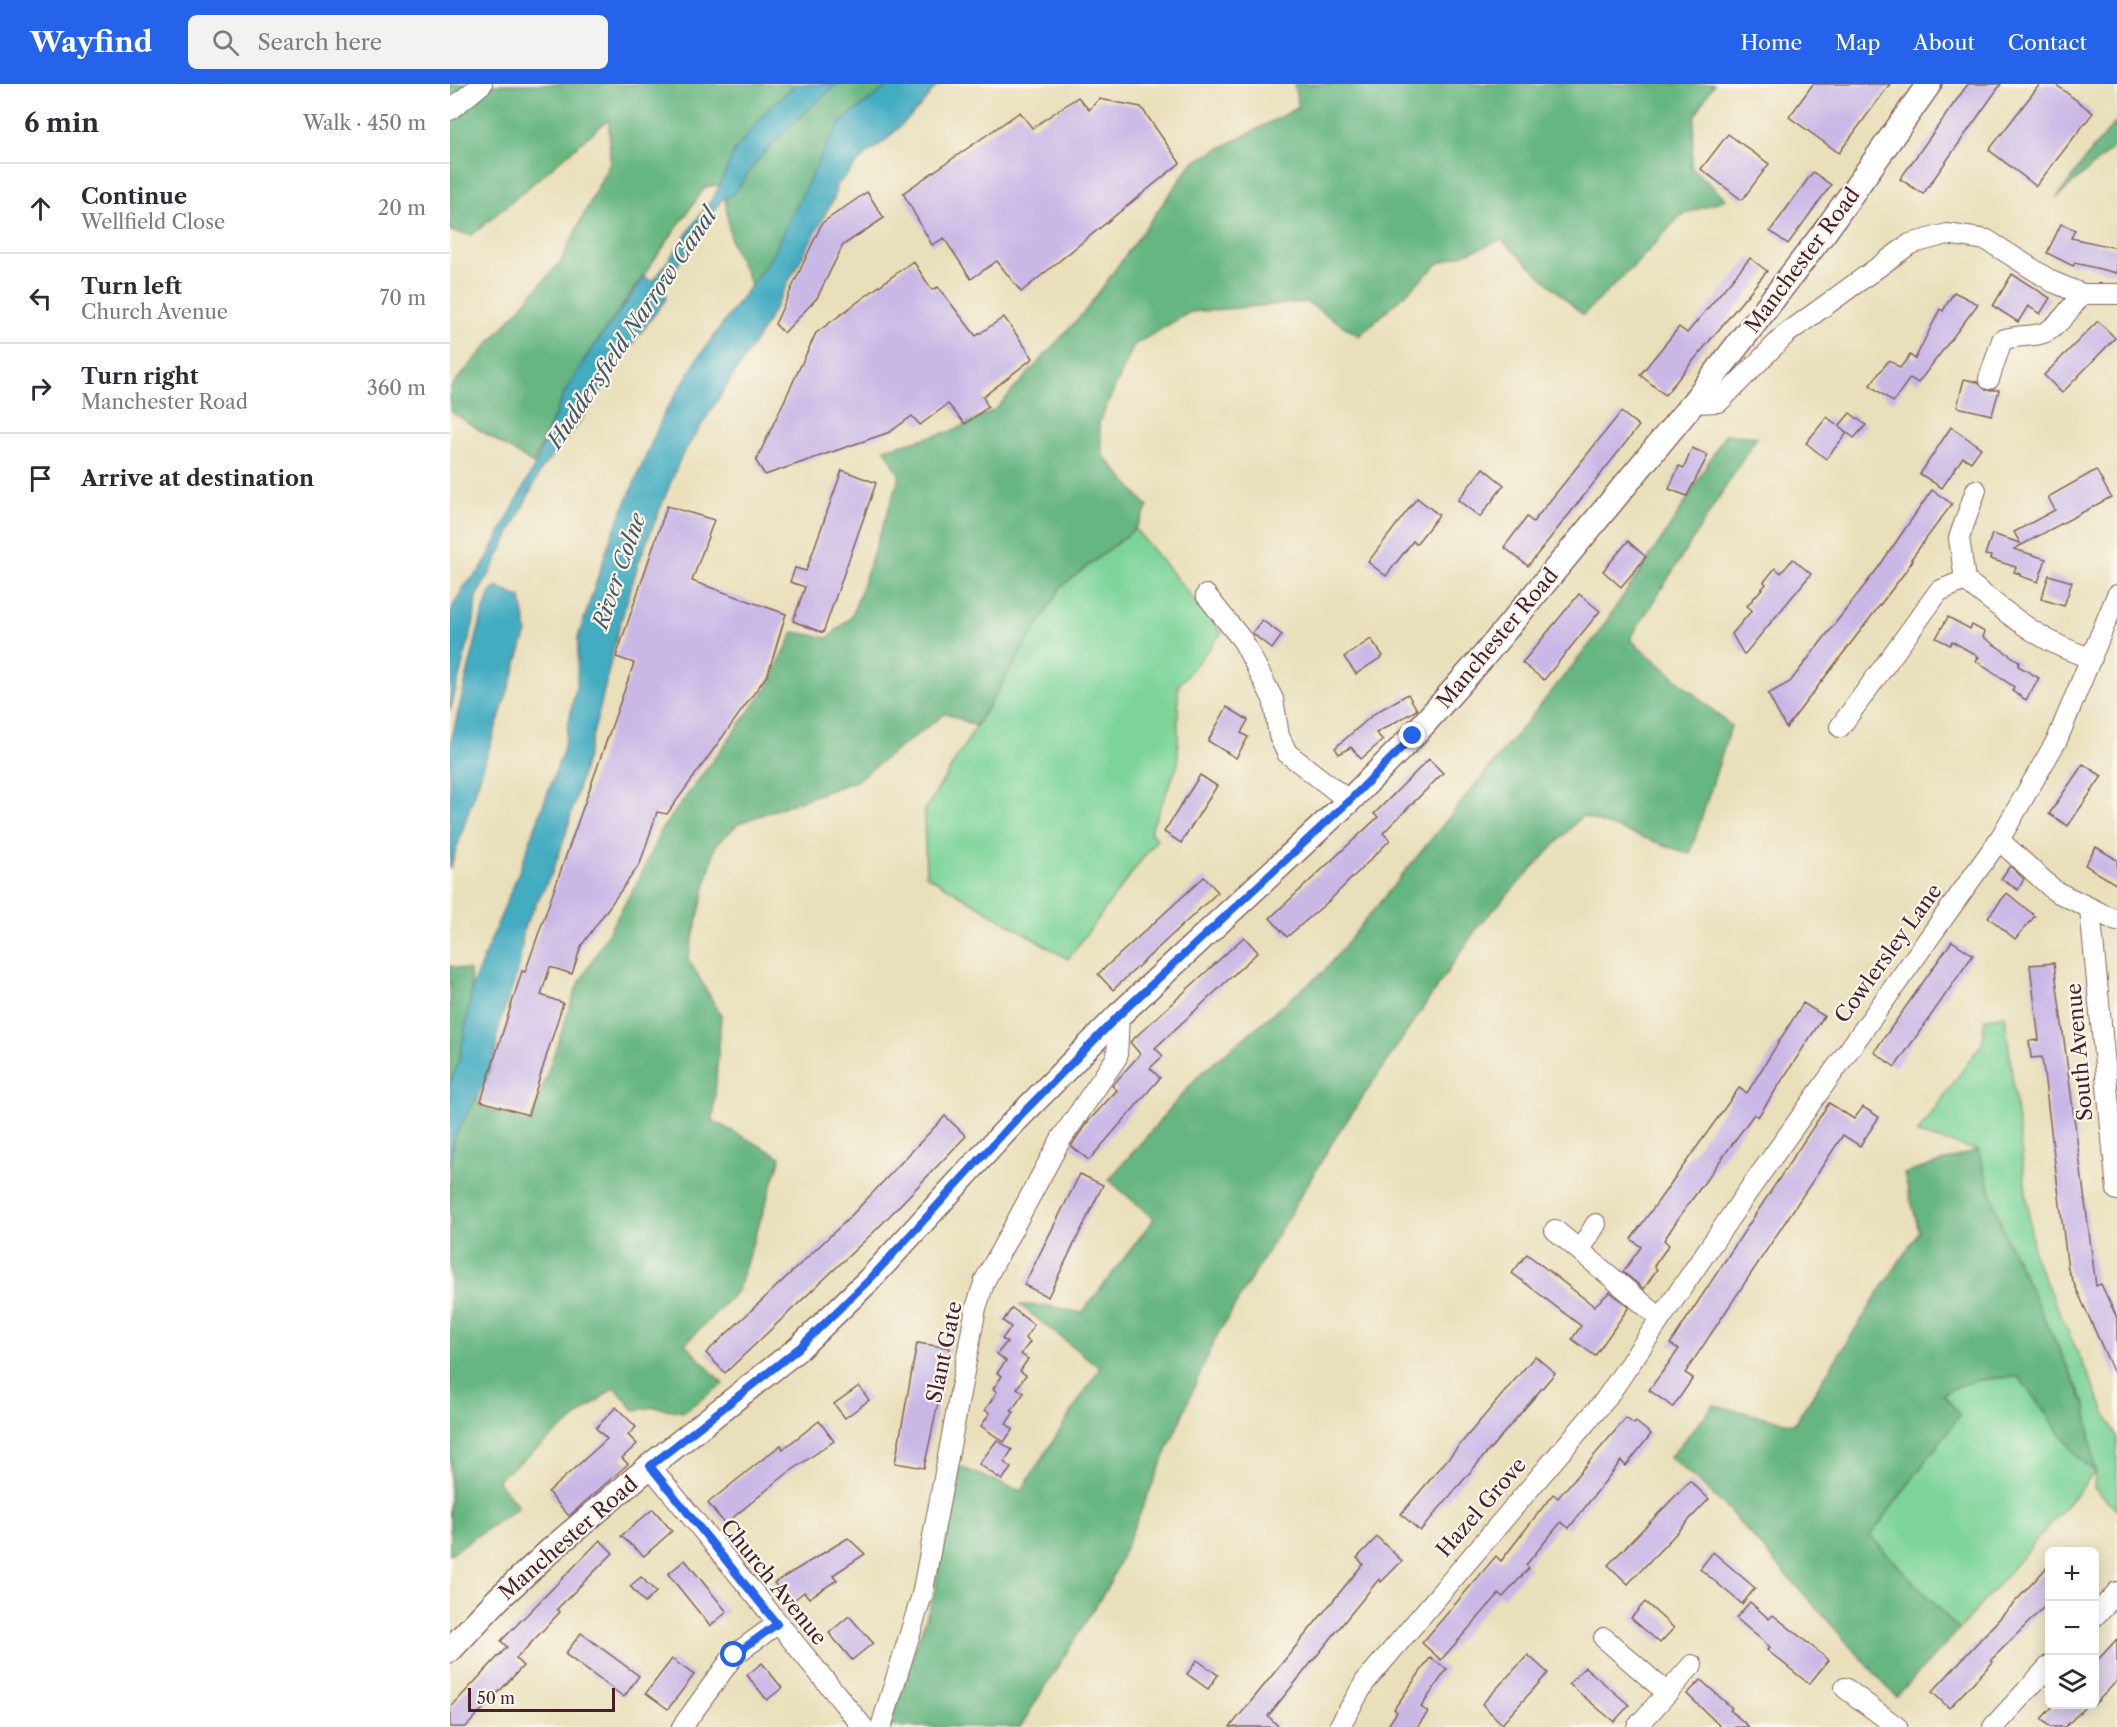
<!DOCTYPE html>
<meta charset="utf-8">
<style>
:root{--surface:#fff;--page:#f2f2f3;--text:#2b2b33;--muted:#7c7c81;--line:#e1e1e2;--accent:#2563eb}
body{margin:0;font-family:"Libre Caslon Text",serif;background:var(--page);color:var(--text)}
.controls{position:absolute;right:18px;bottom:18px;display:grid;overflow:hidden;border-radius:9px;box-shadow:0 3px 15px #0003}
.controls button{width:54px;height:54px;display:grid;place-items:center;padding:0;border:0;border-bottom:2px solid var(--line);background:var(--surface);color:var(--text);font:30px sans-serif}
.scale{position:absolute;left:18px;bottom:15px;width:147px;box-sizing:border-box;padding-left:6px;border:3px solid #4a1f2b;border-top:0;font-size:16px;line-height:21px;white-space:nowrap;color:#4a1f2b;-webkit-text-stroke:4px #fbf7ec;paint-order:stroke}
.stop{position:absolute;width:18px;height:18px;margin:-14px;border:4px solid #2563eb;border-radius:50%;background:#fff}
.stop.end{background:#2563eb;border-color:#fff;box-shadow:0 2px 6px #0008}
.list{margin:0;padding:0;list-style:none}
h2{display:flex;justify-content:space-between;align-items:center;height:78px;margin:0;padding:0 24px;font-size:26px}
h2 small{font-size:20px;font-weight:400;color:var(--muted)}
.list li{display:grid;grid-template-columns:39px 1fr auto;gap:18px;align-items:center;box-sizing:border-box;height:90px;padding:0 24px;border-top:2px solid var(--line)}
.list b{display:block;font-size:22px;white-space:nowrap}
.list p{margin:0;font-size:20px;white-space:nowrap;color:var(--muted)}
.list em{font-size:20px;font-style:normal;color:var(--muted)}
.icon{flex:none;width:33px;height:33px;fill:none;stroke:currentColor;stroke-width:2;stroke-linecap:round;stroke-linejoin:round}
.map{position:relative;flex:none;width:1667px;height:1643px;overflow:hidden}
header{display:flex;align-items:center;gap:36px;box-sizing:border-box;height:84px;padding:0 30px;background:var(--accent);color:#fff}
header strong{font-size:28px}
nav{display:flex;gap:33px;margin-inline-start:auto;font-size:21px}
.search{width:420px;height:54px;background:var(--page);display:flex;align-items:center;gap:15px;box-sizing:border-box;padding:0 21px;border-radius:9px;color:var(--muted);font-size:22px}
main{display:flex}
aside{flex:1;background:var(--surface)}
.map>svg:first-child{display:block}
</style>
<header>
<strong>Wayfind</strong>
<div class="search"><svg class="icon" aria-label="search" viewBox="0 0 24 24"><circle cx="10" cy="10" r="6"/><path d="M15 15l6 6"/></svg>Search here</div>
<nav><a>Home</a><a>Map</a><a>About</a><a>Contact</a></nav>
</header>
<main>
<aside>
<h2>6 min<small>Walk · 450 m</small></h2>
<ul class="list">
<li><svg class="icon" aria-label="ahead" viewBox="0 0 24 24"><path d="M12 20V5M6 11l6-6 6 6"/></svg><div><b>Continue</b><p>Wellfield Close</p></div><em>20 m</em></li>
<li><svg class="icon" aria-label="left" viewBox="0 0 24 24"><path d="M17 20v-9H6M10 6l-5 5 5 5"/></svg><div><b>Turn left</b><p>Church Avenue</p></div><em>70 m</em></li>
<li><svg class="icon" aria-label="right" viewBox="0 0 24 24"><path d="M7 20v-9h11M14 6l5 5-5 5"/></svg><div><b>Turn right</b><p>Manchester Road</p></div><em>360 m</em></li>
<li><svg class="icon" aria-label="arrive" viewBox="0 0 24 24"><path d="M6 21V4h12l-3 4 3 4H6"/></svg><div><b>Arrive at destination</b></div></li>
</ul>
</aside>
<div class="map">
<svg width="1667" height="1643" viewBox="0 0 1667 1643">
<rect width="100%" height="100%" fill="#fbf7ec"/>
<filter id="ink" filterUnits="userSpaceOnUse"><feTurbulence type="fractalNoise" baseFrequency=".0167" numOctaves="2"/><feDisplacementMap in="SourceGraphic" scale="12" xChannelSelector="R" yChannelSelector="G"/><feConvolveMatrix kernelMatrix="1 2 1 2 8 2 1 2 1" color-interpolation-filters="sRGB"/></filter>
<filter id="wash" filterUnits="userSpaceOnUse"><feTurbulence type="fractalNoise" baseFrequency=".008" numOctaves="4" result="noise"/><feDisplacementMap in="SourceGraphic" scale="24" xChannelSelector="R" yChannelSelector="G"/><feGaussianBlur stdDeviation="1.35" result="paint"/><feColorMatrix in="noise" values="0 0 0 0 0 0 0 0 0 0 0 0 0 0 0 0 0 1.4 0 .05"/><feComposite in="paint" operator="in"/></filter>
<g filter="url(#wash)">
<rect width="100%" height="100%" fill="#e9dfba"/>
<g fill="#7dd499" stroke="#647a62" stroke-width="1.5">
<path d="M685,445L772,549L728,602V680L700,748L707,755L618,875L476,791L474,728L611,503Z"/>
<path d="M1555,931L1584,1173L1667,1354V1425L1644,1404L1645,1388L1509,1546L1420,1452L1509,1331L1493,1310C1516,1295 1541,1294 1569,1293L1629,1375L1636,1322L1554,1150L1528,1066L1467,1050L1532,959L1535,935Z"/>
</g>
<g fill="#66b681" stroke="#586a56" stroke-width="1.5">
<path d="M0,0H441L403,29L322,172L302,202L281,159L275,115L285,108L266,101L255,103L135,275L114,310L83,380L0,327V304L111,177L160,78L159,35L22,151L0,147Z"/>
<path d="M844,0H1264L1245,32L1241,83L1276,115L1230,132L1187,179L1133,231L1052,156L989,179L909,252L857,218L740,228L684,261L649,339L653,371L698,423L685,445L611,503L526,642L496,629L405,697L289,739L265,762L238,875L271,931L263,1037L331,1073L287,1207L235,1260L273,1300L233,1328L204,1323L184,1326L165,1303L47,1396L69,1423L0,1470V882L20,887L29,1022L80,1040L126,905L189,795L212,745L316,605L344,548L378,554L402,532L450,392L435,365L505,346L546,325L636,226L742,79L849,23Z"/>
<path d="M1667,37V60L1607,114L1641,67Z"/>
<path d="M1275,350L1307,353L1180,555L1281,642L1240,770L1132,732L1029,841L885,1054L765,1255L660,1499L570,1643H438L484,1511L505,1381L571,1407L650,1284L570,1221L599,1222L632,1229L704,1135L659,1096L749,991L874,887L1145,554L1227,432Z"/>
<path d="M1528,1066L1554,1150L1636,1322L1645,1387L1629,1375L1569,1293C1541,1293 1516,1295 1493,1310L1510,1331L1420,1452L1509,1546L1446,1613L1274,1421L1220,1373L1264,1321L1344,1340L1469,1147L1454,1090Z"/>
</g>
<g fill="#42acc1" stroke="#466676" stroke-width="1.5">
<path d="M347,0H387C357,27 324,54 300,86C293,96 285,114 272,115L214,201L216,215L186,255L123,347L92,384L40,489L26,513L24,537L0,627V531L3,522L14,503L32,484L84,383L114,310L135,275L195,192L200,197L205,195L266,109L285,66L319,24Z"/>
<path d="M441,0H488L470,23L435,57L415,71L386,102L385,112L316,240L231,373L189,477L167,550L151,620L115,753L102,789L74,843L69,884L49,941L45,969L35,999L5,1052L0,1085V999L10,973L23,900L70,785L113,667L127,598L128,554L161,453L214,330L248,274L322,172L378,58L391,38Z"/>
<path d="M47,503L71,514L77,548L0,785V661L31,535L41,507Z"/>
</g>
<g id="blocks">
<g fill="#c9b7e6">
<path d="M1363,0H1440L1389,69L1339,33Z"/>
<path d="M1518,0H1551L1473,110L1450,95Z"/>
<path d="M1590,0H1605L1643,29L1586,102L1539,66Z"/>
<path d="M628,13L639,26L649,15L691,23L730,79L571,208L547,177L521,195L494,154L482,161L453,109L570,28L582,44Z"/>
<path d="M1278,50L1319,80L1292,116L1251,85Z"/>
<path d="M1363,88L1381,101L1338,160L1320,147Z"/>
<path d="M417,108L434,134L393,161L367,214L334,249L325,240L372,139Z"/>
<path d="M1611,140L1625,146L1621,154L1667,164V189L1625,179L1623,182L1597,169Z"/>
<path d="M1300,174L1317,187L1215,311L1190,291L1229,243L1237,249Z"/>
<path d="M463,177L482,206L488,203L526,252L554,233L583,274L533,313L538,323L515,340L498,320L470,341L462,332L440,348L315,391L306,377L366,249Z"/>
<path d="M1562,190L1600,214L1590,230L1578,222L1568,238L1543,222Z"/>
<path d="M1504,208L1528,220L1468,299L1460,294L1443,318L1420,301L1439,276L1450,284L1460,271L1465,275L1490,225L1493,227Z"/>
<path d="M1648,237L1665,254L1612,309L1594,291Z"/>
<path d="M1514,295L1527,298L1536,306H1549L1542,331L1507,323Z"/>
<path d="M1171,328L1189,342L1078,482L1054,463L1077,433L1083,438Z"/>
<path d="M1400,329L1416,341L1404,354L1389,342Z"/>
<path d="M1377,333L1397,349L1376,375L1356,359Z"/>
<path d="M1501,343L1531,364L1521,378L1513,373L1492,404L1470,390Z"/>
<path d="M1242,364L1258,371L1237,412L1219,405L1229,382L1234,384Z"/>
<path d="M1033,384L1054,401L1030,433L1008,416Z"/>
<path d="M392,386L426,399L373,549L343,537L355,503L340,498L345,484L356,487Z"/>
<path d="M1646,386L1661,413L1564,465L1596,475L1588,498L1570,492V490L1564,488L1566,483L1540,475L1541,472L1535,471L1542,450L1570,459L1564,448L1605,426L1598,413Z"/>
<path d="M1482,406L1502,420L1461,475L1463,476L1456,487L1336,644L1318,610L1340,598L1428,484Z"/>
<path d="M967,414L989,431L966,460L963,457L936,492L918,478Z"/>
<path d="M217,422L264,436L242,497L336,530L318,590L217,730L207,728L190,780L131,862L122,890L100,883L91,911L113,919L78,1031L31,1017L72,887L75,888L184,579L166,573Z"/>
<path d="M1178,457L1196,473L1171,503L1153,487Z"/>
<path d="M1343,475L1361,490L1294,571L1282,550L1302,526L1297,522L1316,500L1314,498L1325,484L1331,489Z"/>
<path d="M1599,491L1622,498L1614,522L1591,515Z"/>
<path d="M1129,510L1150,527L1094,596L1072,579Z"/>
<path d="M1498,533L1520,545L1522,541L1535,548L1533,553L1570,578L1568,582L1589,594L1576,616L1562,607L1564,603L1526,577L1529,573L1502,557L1500,561L1486,554Z"/>
<path d="M812,536L832,551L822,565L802,549Z"/>
<path d="M921,555L933,572L906,590L894,573Z"/>
<path d="M958,610L967,626L926,649L933,656L911,675L901,663L889,670L885,664L925,629Z"/>
<path d="M777,623L798,636L791,649L798,653L786,674L758,657Z"/>
<path d="M979,675L993,689L933,749L940,756L880,816L837,853L820,834L928,733L924,730Z"/>
<path d="M1633,680L1652,692L1618,742L1599,730Z"/>
<path d="M750,691L767,702L731,759L714,748Z"/>
<path d="M1646,763L1667,776V801L1635,781Z"/>
<path d="M1560,782L1574,795L1568,806L1551,795Z"/>
<path d="M754,793L768,808L663,906L648,890Z"/>
<path d="M1557,809L1585,832L1565,855L1538,833Z"/>
<path d="M794,853L808,868L705,964L713,972L700,984L710,994L639,1076L621,1062L636,1040L667,1006L662,1002L690,970L680,958Z"/>
<path d="M1502,857L1523,871L1445,983L1424,968Z"/>
<path d="M1604,879L1646,1202L1651,1200L1667,1234V1296L1618,1186L1592,973L1581,974L1579,957L1589,956L1580,881Z"/>
<path d="M1353,919L1374,932L1308,1033L1304,1030L1230,1132L1214,1156L1219,1161L1204,1182L1207,1185L1194,1205L1173,1188L1191,1163L1181,1155L1289,1004L1297,1009Z"/>
<path d="M1379,1019L1404,1035L1413,1023L1429,1033L1410,1062L1393,1051L1235,1289L1243,1294L1223,1323L1199,1306L1229,1265L1220,1260Z"/>
<path d="M495,1032L516,1052L427,1145L275,1289L256,1269L398,1135Z"/>
<path d="M630,1090L653,1101L598,1213L574,1201Z"/>
<path d="M1077,1170L1144,1222L1160,1208L1179,1223L1145,1272L1122,1255L1131,1242L1062,1189Z"/>
<path d="M562,1224L584,1241L575,1254L580,1258L571,1270L578,1275L570,1287L576,1291L567,1304L574,1309L561,1327L564,1328L556,1340L563,1345L554,1358L531,1342L540,1329L535,1326L547,1308L543,1305L552,1292L547,1289L556,1277L547,1270L557,1258L552,1255L561,1243L553,1237Z"/>
<path d="M467,1259L500,1264L474,1384L445,1379Z"/>
<path d="M1085,1272L1105,1289L970,1447L951,1430Z"/>
<path d="M409,1302L419,1316L395,1334L384,1320Z"/>
<path d="M166,1323L186,1343L178,1351L187,1360L172,1374L178,1380L119,1432L98,1408L157,1355L146,1344Z"/>
<path d="M1176,1334L1184,1340L1186,1338L1201,1350L1176,1382L1171,1377L1119,1444L1111,1438L1076,1481L1079,1484L1053,1513L1049,1510L991,1576L972,1559L1046,1472L1051,1477L1103,1410L1108,1414Z"/>
<path d="M369,1337L384,1357L335,1391L275,1440L258,1419L319,1370L331,1361L333,1365Z"/>
<path d="M547,1356L562,1366L554,1378L561,1384L552,1396L529,1380Z"/>
<path d="M1240,1397L1259,1415L1178,1500L1158,1481Z"/>
<path d="M203,1425L222,1447L194,1472L171,1452Z"/>
<path d="M927,1453L952,1477L931,1498L929,1495L818,1632L829,1643H780L913,1480L907,1474Z"/>
<path d="M398,1454L415,1470L383,1491L387,1496L359,1514L354,1508L340,1519L324,1499Z"/>
<path d="M150,1456L163,1469L107,1525L110,1528L66,1575L73,1582L16,1643H0V1624L57,1563L51,1557Z"/>
<path d="M1263,1468L1305,1504L1292,1520L1250,1485Z"/>
<path d="M235,1476L277,1528L260,1542L218,1490Z"/>
<path d="M1599,1481V1518L1541,1576L1543,1578L1499,1624L1482,1608Z"/>
<path d="M191,1493L206,1508L195,1519L180,1502Z"/>
<path d="M1195,1518L1224,1544L1210,1559L1181,1534Z"/>
<path d="M1300,1518L1319,1535L1323,1531L1379,1576L1359,1600L1317,1566L1320,1563L1286,1534Z"/>
<path d="M399,1532L423,1559L402,1576L379,1549Z"/>
<path d="M131,1549L189,1592L174,1613L115,1570Z"/>
<path d="M1667,1555V1597L1644,1621V1580Z"/>
<path d="M1078,1571L1098,1589L1052,1640L1032,1620Z"/>
<path d="M980,1574L997,1585L971,1623L978,1628L967,1643H937L947,1628L944,1625Z"/>
<path d="M222,1575L244,1591L218,1625L196,1609Z"/>
<path d="M747,1576L768,1591L758,1605L737,1590Z"/>
<path d="M312,1579L332,1604L317,1616L297,1591Z"/>
<path d="M1135,1583L1179,1621L1164,1638L1119,1600Z"/>
<path d="M1251,1596L1282,1624L1280,1626L1299,1643H1271L1237,1610Z"/>
<path d="M1605,1620H1638L1615,1643H1600L1591,1635Z"/>
</g>
</g>
</g>
<g filter="url(#ink)">
<use href="#blocks" fill-opacity="0" stroke="#82625d" stroke-width="1.5"/>
<g fill="none" stroke-linecap="round" stroke-linejoin="round">
<defs>
<g id="minor">
<path d="M0,26L32,0"/>
<path d="M1539,295L1552,256C1567,251 1576,253 1590,250C1606,247 1622,222 1632,210"/>
<path d="M1243,319L1269,318L1336,250L1460,160L1497,150L1537,156L1603,198L1632,210H1667"/>
<path d="M1515,496L1509,454L1526,406"/>
<path d="M756,511L793,557L823,615L829,652L837,669L899,717"/>
<path d="M1390,643L1489,507L1515,496C1555,527 1593,561 1642,574"/>
<path d="M1549,756L1605,807L1667,837"/>
<path d="M1640,825L1667,1106"/>
<path d="M1105,1146L1210,1234"/>
<path d="M1130,1166L1146,1140"/>
<path d="M200,1382L413,1643"/>
<path d="M1644,1533L1667,1508"/>
<path d="M1154,1554L1217,1609"/>
<path d="M1395,1604L1447,1643"/>
<path d="M232,1643L284,1571L327,1540"/>
<path d="M431,1643L472,1511L526,1224L535,1196L611,1055L667,973L669,931"/>
<path d="M889,1643L915,1598L1155,1316L1296,1110L1549,756L1607,656L1667,511"/>
<path d="M1187,1643L1242,1581"/>
<path d="M1543,1643L1600,1581"/>
</g>
<path id="major" d="M0,1566L48,1515L102,1465L200,1382L349,1264L420,1195L560,1042L669,931L899,717L963,652L1033,573L1243,319L1376,146L1479,0"/>
</defs>
<use href="#minor" stroke="#82625d" stroke-width="22"/>
<use href="#major" stroke="#82625d" stroke-width="27"/>
<use href="#minor" stroke="#fff" stroke-width="20"/>
<use href="#major" stroke="#fff" stroke-width="24"/>
</g>
</g>
<g fill="none" stroke-linecap="round" stroke-linejoin="round" filter="url(#ink)">
<path stroke="#2563eb" stroke-width="8" d="M284,1571L327,1540L200,1382L349,1264L420,1195L560,1042L669,931L899,717L963,652"/>
</g>
<g text-anchor="middle" dominant-baseline="central" stroke-width="4.5" stroke-linejoin="round" paint-order="stroke">
<g font-size="21" fill="#4a1f2b" stroke="#fbf7ec">
<text transform="translate(1352 176) rotate(-53)">Manchester Road</text>
<text transform="translate(1047 554) rotate(-50)">Manchester Road</text>
<text transform="translate(1438 869) rotate(-54)">Cowlersley Lane</text>
<text transform="translate(1629 968) rotate(-95)">South Avenue</text>
<text transform="translate(494 1268) rotate(-78)">Slant Gate</text>
<text transform="translate(1031 1423) rotate(-49)">Hazel Grove</text>
<text transform="translate(118 1454) rotate(-41)">Manchester Road</text>
<text transform="translate(324 1498) rotate(51)">Church Avenue</text>
</g>
<g font-size="22" font-style="italic" fill="#475767" stroke="#fbf7ec">
<text transform="translate(182 244) rotate(-56)">Huddersfield Narrow Canal</text>
<text transform="translate(169 487) rotate(-71)">River Colne</text>
</g>
</g>
</svg>
<div class="controls">
<button>+</button>
<button>−</button>
<button><svg class="icon" aria-label="layers" viewBox="0 0 24 24"><path d="M12 4l9 5-9 5-9-5zM3 14l9 5 9-5"/></svg></button>
</div>
<div class="scale">50 m</div>
<div class="stop" style="left:284px;top:1571px"></div>
<div class="stop end" style="left:963px;top:652px"></div>
</div>
</main>
